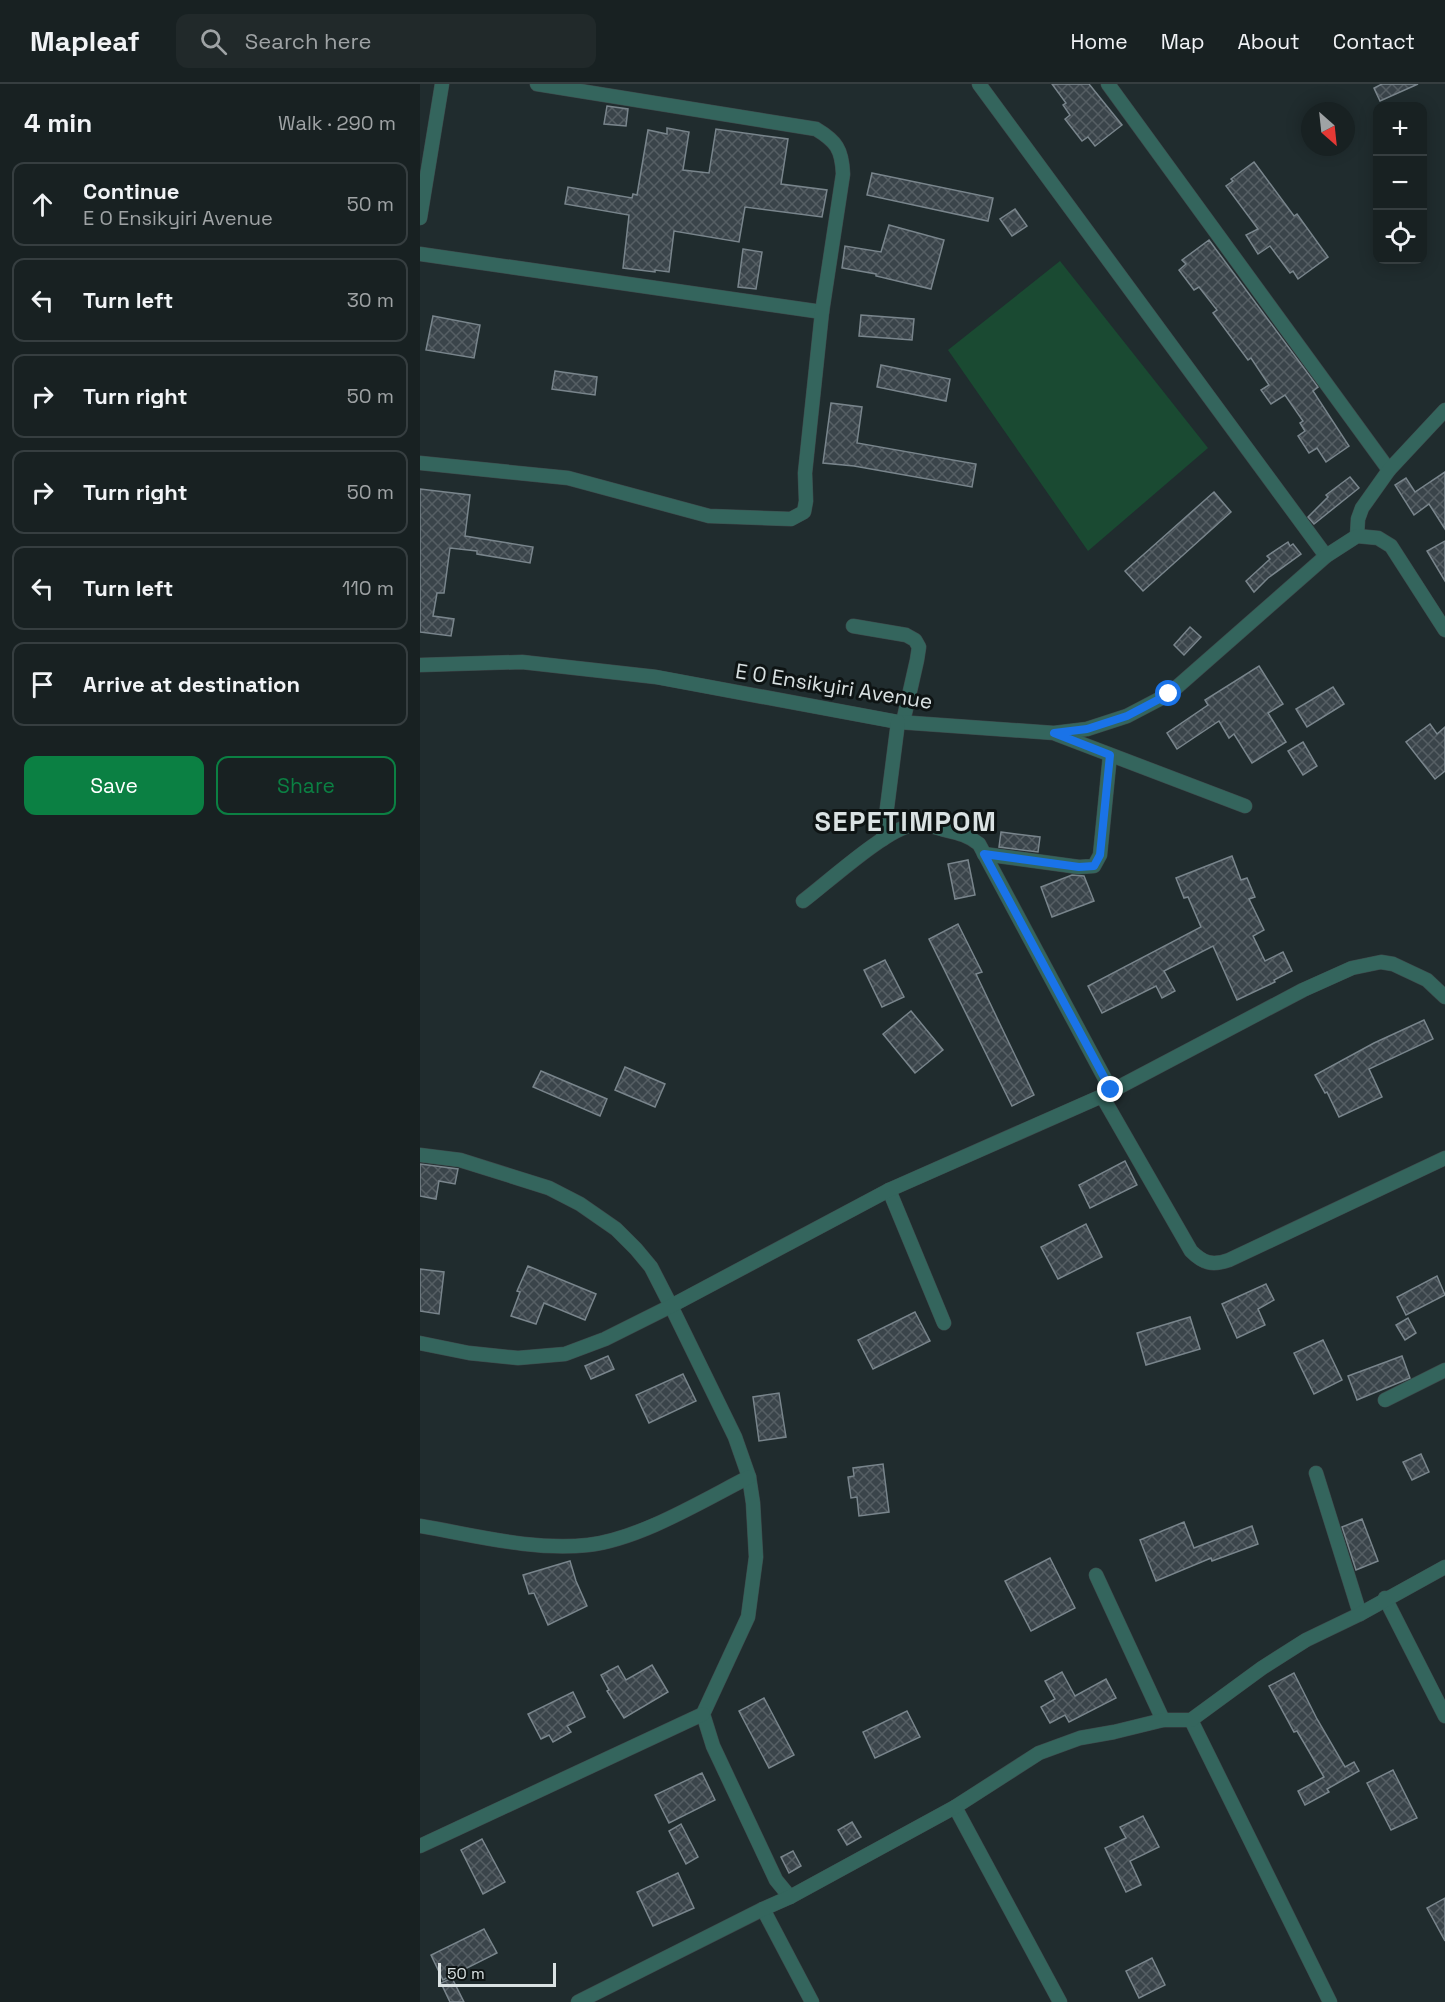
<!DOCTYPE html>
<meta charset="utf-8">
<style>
:root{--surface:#182122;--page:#21292a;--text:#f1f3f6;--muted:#9fa3a5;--line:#363e40;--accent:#0b8043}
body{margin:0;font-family:"Space Grotesk",sans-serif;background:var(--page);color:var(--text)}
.controls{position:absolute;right:18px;top:18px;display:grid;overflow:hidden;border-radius:12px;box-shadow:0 3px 15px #0003}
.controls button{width:54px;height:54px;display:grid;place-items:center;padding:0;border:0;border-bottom:2px solid var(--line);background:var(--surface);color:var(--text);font:30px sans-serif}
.compass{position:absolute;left:881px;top:18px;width:54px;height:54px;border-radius:50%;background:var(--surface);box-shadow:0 3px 15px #0003;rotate:153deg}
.scale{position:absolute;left:18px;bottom:15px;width:118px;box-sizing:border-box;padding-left:6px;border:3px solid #dae2e3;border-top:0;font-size:16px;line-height:21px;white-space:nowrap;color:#dae2e3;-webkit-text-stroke:4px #0e1414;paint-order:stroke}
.stop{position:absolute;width:18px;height:18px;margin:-14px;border:4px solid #1a73e8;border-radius:50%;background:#fff}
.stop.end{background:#1a73e8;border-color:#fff;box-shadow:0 2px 6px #0008}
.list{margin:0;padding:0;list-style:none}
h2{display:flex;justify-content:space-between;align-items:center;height:78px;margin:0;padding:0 24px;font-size:26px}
h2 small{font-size:20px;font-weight:400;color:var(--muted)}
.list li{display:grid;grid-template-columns:39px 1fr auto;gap:18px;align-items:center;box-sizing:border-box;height:84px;margin:0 12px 12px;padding:0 12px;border:2px solid var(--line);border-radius:12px}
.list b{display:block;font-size:22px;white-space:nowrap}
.list p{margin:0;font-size:20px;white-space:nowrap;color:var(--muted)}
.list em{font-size:20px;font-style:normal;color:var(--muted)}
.actions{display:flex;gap:12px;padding:18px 24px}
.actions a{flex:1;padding:14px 0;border:2px solid var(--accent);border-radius:12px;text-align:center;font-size:21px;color:var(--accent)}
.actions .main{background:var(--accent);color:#fff}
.icon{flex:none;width:33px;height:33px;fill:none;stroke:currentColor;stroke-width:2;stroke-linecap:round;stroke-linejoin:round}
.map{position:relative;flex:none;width:1025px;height:1918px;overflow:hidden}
header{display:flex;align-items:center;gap:36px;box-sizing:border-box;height:84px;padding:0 30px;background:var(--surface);border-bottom:2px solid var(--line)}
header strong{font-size:28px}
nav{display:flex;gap:33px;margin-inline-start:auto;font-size:21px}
.search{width:420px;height:54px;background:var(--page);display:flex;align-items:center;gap:15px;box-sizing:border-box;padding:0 21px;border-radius:12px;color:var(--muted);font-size:22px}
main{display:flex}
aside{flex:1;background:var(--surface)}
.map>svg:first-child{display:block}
</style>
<header>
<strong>Mapleaf</strong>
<div class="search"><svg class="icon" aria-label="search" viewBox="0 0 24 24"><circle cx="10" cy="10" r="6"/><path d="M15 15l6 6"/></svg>Search here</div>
<nav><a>Home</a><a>Map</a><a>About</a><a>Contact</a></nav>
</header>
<main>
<aside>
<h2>4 min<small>Walk · 290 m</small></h2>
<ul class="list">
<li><svg class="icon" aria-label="ahead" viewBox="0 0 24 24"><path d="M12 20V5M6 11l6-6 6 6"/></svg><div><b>Continue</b><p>E O Ensikyiri Avenue</p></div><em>50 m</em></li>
<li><svg class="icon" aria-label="left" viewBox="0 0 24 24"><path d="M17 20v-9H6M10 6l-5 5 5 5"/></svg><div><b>Turn left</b></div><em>30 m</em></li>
<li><svg class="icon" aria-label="right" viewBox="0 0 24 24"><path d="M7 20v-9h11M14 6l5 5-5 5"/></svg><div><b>Turn right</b></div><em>50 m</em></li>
<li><svg class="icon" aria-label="right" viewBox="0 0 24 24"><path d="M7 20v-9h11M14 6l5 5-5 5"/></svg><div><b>Turn right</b></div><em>50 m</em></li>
<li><svg class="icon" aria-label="left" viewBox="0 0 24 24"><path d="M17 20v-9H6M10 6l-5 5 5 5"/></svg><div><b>Turn left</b></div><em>110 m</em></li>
<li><svg class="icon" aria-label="arrive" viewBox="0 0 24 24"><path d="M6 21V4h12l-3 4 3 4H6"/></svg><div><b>Arrive at destination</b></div></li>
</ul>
<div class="actions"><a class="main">Save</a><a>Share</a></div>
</aside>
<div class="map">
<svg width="1025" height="1918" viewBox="0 0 1025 1918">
<defs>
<pattern id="building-cross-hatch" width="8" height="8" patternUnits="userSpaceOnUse" patternTransform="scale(1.5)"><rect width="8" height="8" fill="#3a444a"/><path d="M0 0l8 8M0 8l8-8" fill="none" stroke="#565f64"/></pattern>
</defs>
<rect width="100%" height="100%" fill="#202c2e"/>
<path fill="#1a4a32" d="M640,177L788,364L668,467L528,266Z"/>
<g fill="url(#building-cross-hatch)" stroke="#79858c" stroke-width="1.5">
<path d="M632,0H669L702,41L675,62L668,53L662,57L645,35L650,31L643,21L646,19Z"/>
<path d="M962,0H998L960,17L954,4Z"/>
<path d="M187,22L208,25L206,42L184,40Z"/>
<path d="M247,44L269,48L263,86L289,89L296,45L368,55L361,100L407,106L402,133L325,123L319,158L254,147L249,188L235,186V188L203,184L209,131L145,120L148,103L212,114L213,110L217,111L228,46L247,50Z"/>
<path d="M834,78L874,132L877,130L908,173L878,195L873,187L870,189L850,162L838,170L826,151L838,145L806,102L813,97L811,95Z"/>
<path d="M452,89L573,114L568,137L447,111Z"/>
<path d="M595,125L607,142L592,152L580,135Z"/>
<path d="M469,141L524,156L511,205L456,192V190L422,184L425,162L461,168Z"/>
<path d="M789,156L898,303L893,307L929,362L906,378L897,364L889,369L878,352L885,347L880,339L883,337L865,311L851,320L841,306L849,301L831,274L828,276L793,229L797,226L779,203L774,206L759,186L766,180L762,176Z"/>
<path d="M323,165L342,168L336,205L318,203Z"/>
<path d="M441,231L494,235L492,256L439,252Z"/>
<path d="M13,232L60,241L54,274L6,266Z"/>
<path d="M461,281L530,295L526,317L457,303Z"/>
<path d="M135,287L177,293L175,311L132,305Z"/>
<path d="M411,319L442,323L437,359L556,380L552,403L434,382L403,379Z"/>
<path d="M1025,388V445L1009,420L994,431L975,401L986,394L995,408Z"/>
<path d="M930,393L939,404L894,440L888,433L908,413L906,411Z"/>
<path d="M0,405L50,411L45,452L113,463L110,479L57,470V467L30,464L24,509H17L13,532L34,535L31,552L0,548Z"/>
<path d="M794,408L811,428L723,507L705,487Z"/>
<path d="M1025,457V497L1007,467Z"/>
<path d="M868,458L870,462L873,460L881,470L848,494L834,508L826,497L850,475L847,472Z"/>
<path d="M770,543L781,553L764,571L754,561Z"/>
<path d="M839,582L863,620L848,629L866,658L832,679L814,650L809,654L799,637L757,665L747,649L788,621L785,616Z"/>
<path d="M913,603L924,620L887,643L876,625Z"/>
<path d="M1010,640L1017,650L1025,643V687L1015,695L986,658Z"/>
<path d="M883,658L897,682L883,691L868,667Z"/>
<path d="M581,748L620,753L618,768L579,763Z"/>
<path d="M812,772L821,796L827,794L835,813L829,815L844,846L833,852L845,877L863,868L872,887L854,896L855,898L817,916L793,862L744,887L755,907L742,914L736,902L682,929L668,902L781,843L768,813L764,814L756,794Z"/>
<path d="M548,776L555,811L535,815L528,780Z"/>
<path d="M652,791L664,792L674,817L632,833L621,803Z"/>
<path d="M538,840L562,888L556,890L614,1011L592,1022L509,855Z"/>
<path d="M465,876L484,913L462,923L444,886Z"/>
<path d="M491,927L523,966L495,989L463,950Z"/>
<path d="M1004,936L1013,955L949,985L962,1013L919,1033L907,1008L905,1009L895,991L954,959Z"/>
<path d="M205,983L245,1000L235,1023L195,1006Z"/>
<path d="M121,987L187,1015L180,1032L113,1003Z"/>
<path d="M705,1077L717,1101L670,1124L659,1101Z"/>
<path d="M0,1080L38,1085L35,1100L19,1097L16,1115L0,1112Z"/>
<path d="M666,1140L682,1173L638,1195L621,1163Z"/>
<path d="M108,1182L176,1210L165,1236L124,1219L116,1240L91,1232L100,1208L97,1207Z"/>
<path d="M0,1185L24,1188L19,1230L0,1227Z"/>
<path d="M1017,1192L1025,1211L986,1231L977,1213Z"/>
<path d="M846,1200L854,1216L838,1225L845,1241L817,1254L802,1220Z"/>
<path d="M495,1228L510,1257L453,1285L438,1256Z"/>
<path d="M770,1233L780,1265L726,1281L717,1249Z"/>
<path d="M988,1234L996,1249L985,1256L976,1241Z"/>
<path d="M903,1256L922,1296L894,1310L874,1269Z"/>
<path d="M188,1272L194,1285L171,1295L165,1282Z"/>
<path d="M982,1272L990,1294L937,1316L928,1292Z"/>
<path d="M263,1290L276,1317L229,1339L216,1311Z"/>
<path d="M359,1309L366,1353L339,1357L333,1313Z"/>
<path d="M1001,1370L1009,1388L992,1396L983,1378Z"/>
<path d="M463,1380L469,1428L439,1432L437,1413L431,1414L428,1393L434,1392L433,1384Z"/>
<path d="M942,1435L958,1477L936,1486L922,1443Z"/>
<path d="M764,1438L774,1464L832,1442L838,1460L792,1477L791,1474L736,1497L720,1456Z"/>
<path d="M630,1474L655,1524L611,1547L585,1497Z"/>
<path d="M150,1477L156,1497L167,1522L128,1541L114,1509L109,1510L103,1491Z"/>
<path d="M232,1581L248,1608L204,1634L187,1607L189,1606L181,1591L198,1582L206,1596Z"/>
<path d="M642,1588L655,1612L686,1595L696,1614L649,1638L645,1631L630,1639L621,1623L635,1615L625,1597Z"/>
<path d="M874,1589L897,1635L925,1683L934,1678L939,1687L907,1705L909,1708L885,1721L878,1707L904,1693L877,1647L874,1648L849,1602Z"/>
<path d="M153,1608L165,1633L147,1642L151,1648L133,1658L129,1651L121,1655L108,1630Z"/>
<path d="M344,1614L374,1671L349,1684L319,1627Z"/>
<path d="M487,1627L500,1653L455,1674L443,1648Z"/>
<path d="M973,1686L997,1734L971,1746L947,1699Z"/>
<path d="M282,1689L295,1716L249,1739L235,1711Z"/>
<path d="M723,1732L739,1763L710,1777L721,1801L706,1808L685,1764L706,1754L700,1743Z"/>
<path d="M432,1738L441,1753L427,1761L418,1746Z"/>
<path d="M261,1740L278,1773L266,1780L249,1747Z"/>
<path d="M62,1755L85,1798L63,1810L41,1766Z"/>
<path d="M373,1767L381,1782L369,1789L361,1773Z"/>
<path d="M258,1789L274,1824L233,1842L217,1808Z"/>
<path d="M1025,1814V1857L1007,1824Z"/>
<path d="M64,1845L77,1869L23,1896L11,1871Z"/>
<path d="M732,1874L745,1901L719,1914L706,1887Z"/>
<path d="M32,1894L44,1918H30L21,1899Z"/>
</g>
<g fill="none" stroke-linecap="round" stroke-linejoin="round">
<defs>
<g id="minor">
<path d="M559,0L906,472"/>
<path d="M688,0L969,386"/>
<path d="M0,134L22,0"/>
<path d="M0,170L402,228"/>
<path d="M0,379L148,394L289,432L371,435L384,428L386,417L385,389L402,228L423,90C422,65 416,57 396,45L117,0"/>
<path d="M937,452L938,435L942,424L969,386L1025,326"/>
<path d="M433,542L486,551L495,556L499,563L497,576L483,638"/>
<path d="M0,581L102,578L236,593L478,638L634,649L667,645L707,632L749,610L906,472L937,452L958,454L971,462L1025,546"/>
<path d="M636,650L825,722"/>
<path d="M463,755L478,638"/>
<path d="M564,770L659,783L674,782L680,771L690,671"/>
<path d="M383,817C407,799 467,744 493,741C504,739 514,743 525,746C538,749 548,751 559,760L691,1006"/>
<path d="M682,1012L771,1167C783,1179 792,1182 809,1176L1025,1074"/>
<path d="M0,1071L40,1076L129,1104L160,1120L196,1145L216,1165L231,1183L251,1222L315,1353L329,1393L333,1419L336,1473L328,1533L283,1630L293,1662L356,1796L370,1813"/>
<path d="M469,1106L524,1239"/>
<path d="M0,1259L49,1269L98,1274L145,1270L185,1255L251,1222L469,1106L682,1012L883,906L932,884L961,878L973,880L1007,896L1025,913"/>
<path d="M965,1316L1025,1286"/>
<path d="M896,1389L940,1530"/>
<path d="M0,1442C55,1451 112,1467 168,1461C220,1455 282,1417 329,1393"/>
<path d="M676,1491L743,1636"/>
<path d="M965,1514L1025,1632"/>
<path d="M771,1636L910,1918"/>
<path d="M535,1723L640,1918"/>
<path d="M0,1762L283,1630"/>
<path d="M343,1825L392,1918"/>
<path d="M158,1918L343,1825L370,1813L535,1723L619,1669L660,1654L694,1648L743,1636H771L842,1584L886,1556L940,1530L1025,1483"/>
</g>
</defs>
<use href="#minor" stroke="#3e494b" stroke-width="15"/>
<use href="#minor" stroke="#34655d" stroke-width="14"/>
</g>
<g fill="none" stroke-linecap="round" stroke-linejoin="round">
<path stroke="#1a73e8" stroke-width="8" d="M691,1006L564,770L659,783L674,782L680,771L690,671L634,649L667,645L707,632L749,610"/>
</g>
<g text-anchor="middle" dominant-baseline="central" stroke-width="6" stroke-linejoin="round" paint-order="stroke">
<g font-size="21" fill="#dae2e3" stroke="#0e1414">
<text transform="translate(414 602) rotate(9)">E O Ensikyiri Avenue</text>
</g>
<g font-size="27" font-weight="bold" letter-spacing="1.5" fill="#dae2e3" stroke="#0e1414">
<text x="486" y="737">SEPETIMPOM</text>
</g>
</g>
</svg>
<div class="controls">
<button>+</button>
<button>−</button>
<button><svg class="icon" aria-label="locate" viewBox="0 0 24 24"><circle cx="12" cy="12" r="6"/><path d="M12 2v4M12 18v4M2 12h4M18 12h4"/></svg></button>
</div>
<svg class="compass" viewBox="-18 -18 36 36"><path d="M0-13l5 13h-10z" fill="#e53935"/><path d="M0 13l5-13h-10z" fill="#9fa3a5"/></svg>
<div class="scale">50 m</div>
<div class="stop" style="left:749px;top:610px"></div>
<div class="stop end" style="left:691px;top:1006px"></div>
</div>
</main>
